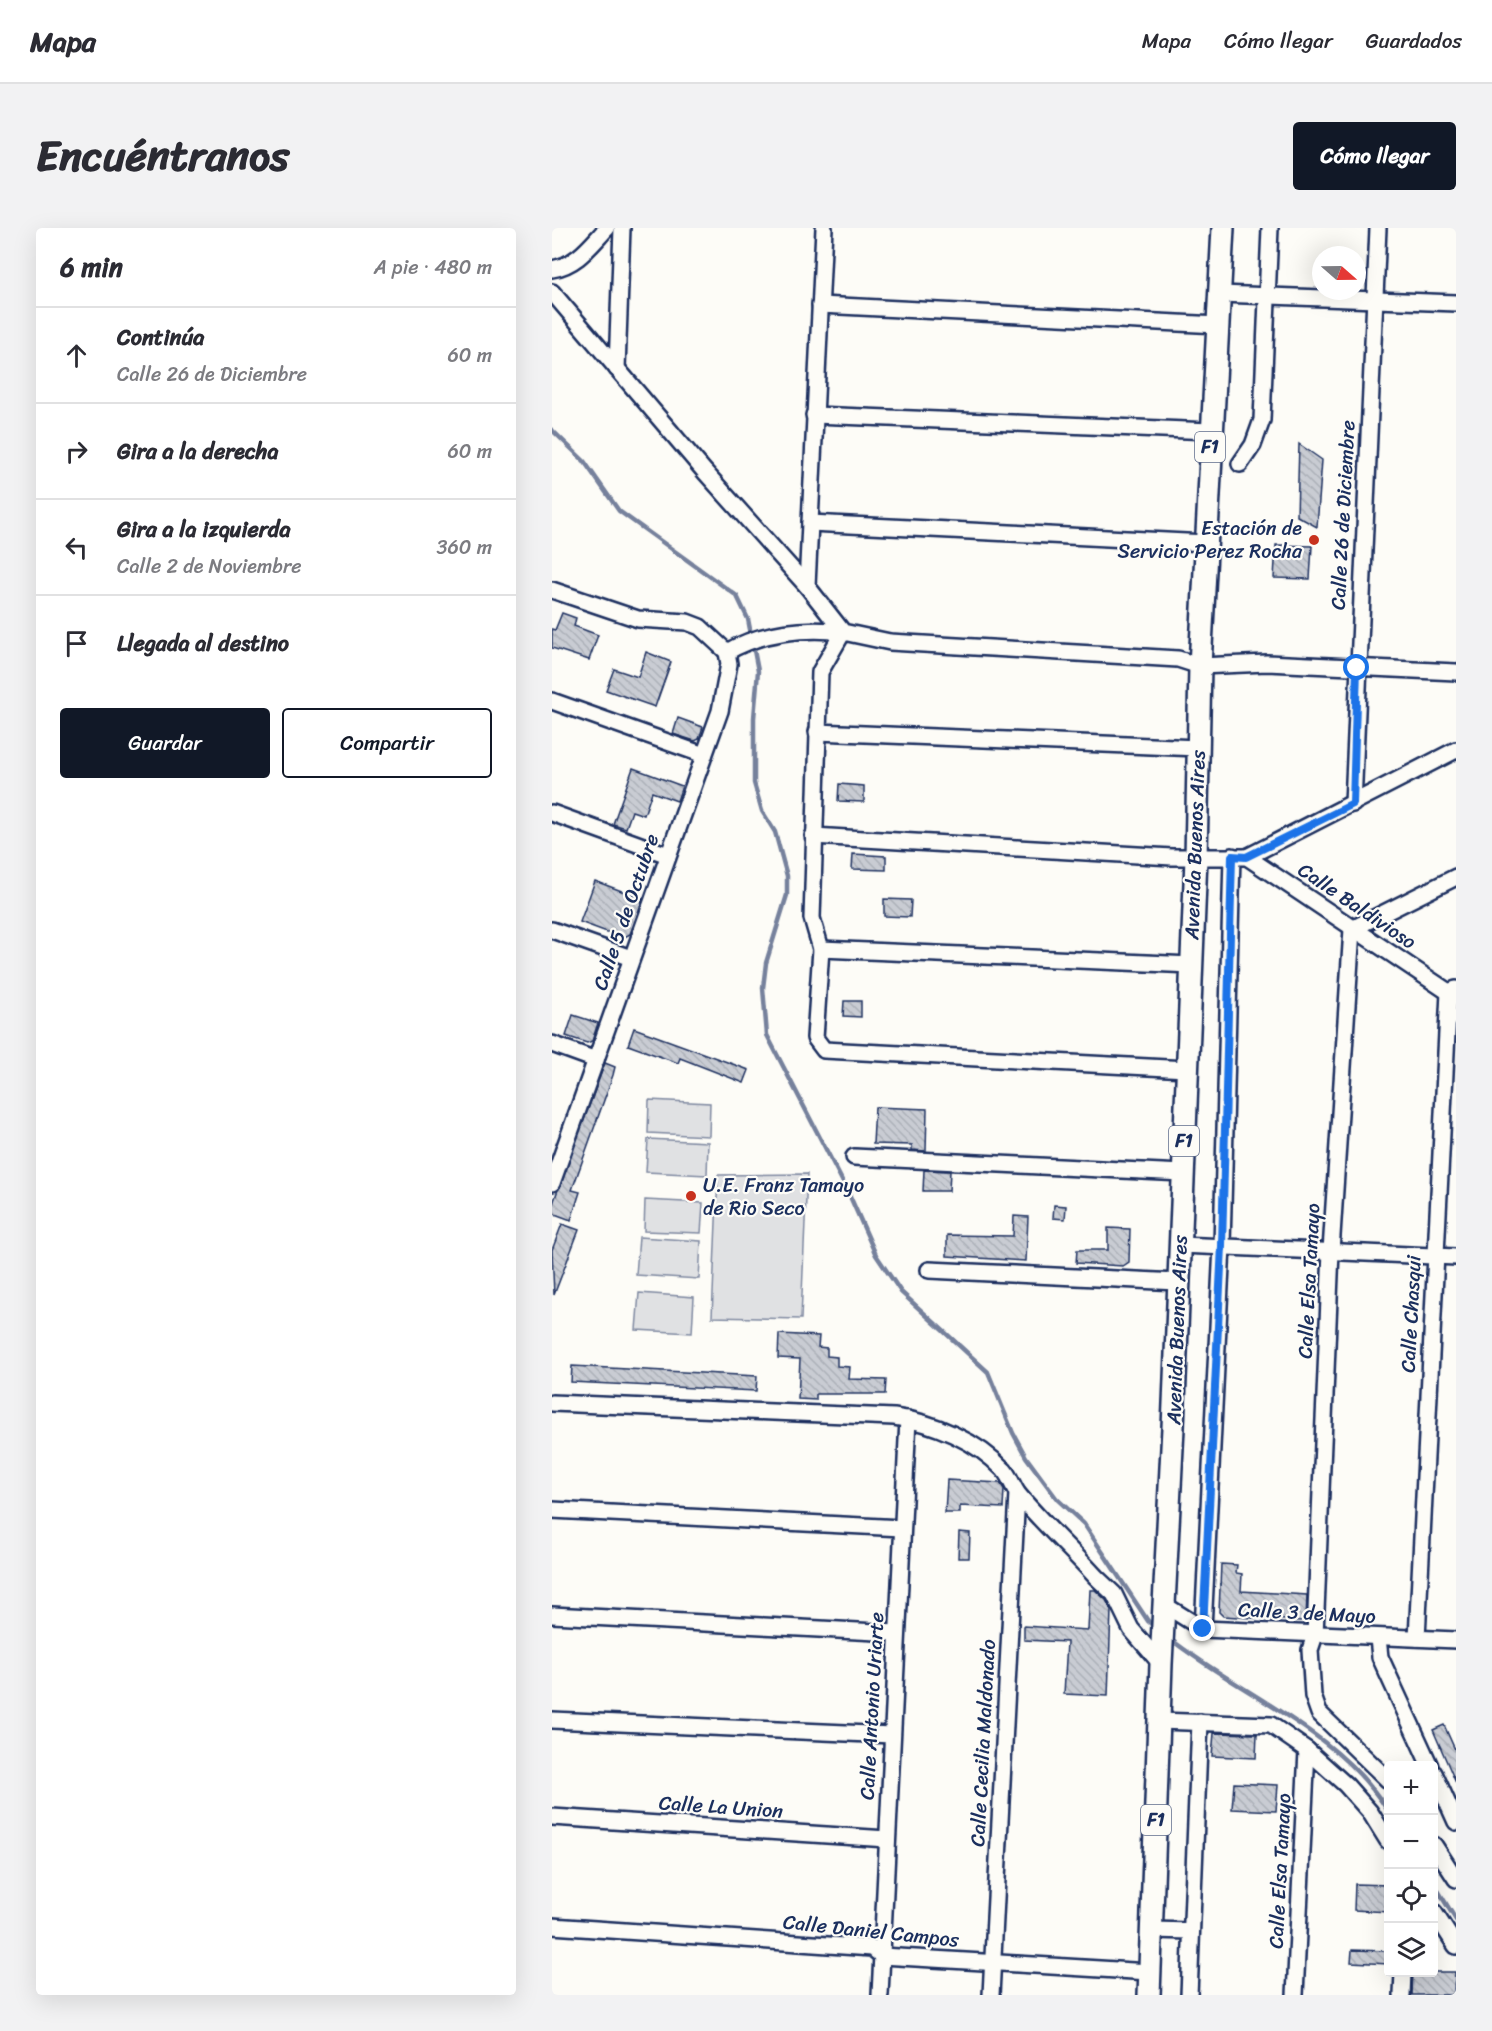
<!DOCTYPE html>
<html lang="es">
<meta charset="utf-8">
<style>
:root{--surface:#fff;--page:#f2f2f3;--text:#2b2b33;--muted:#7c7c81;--line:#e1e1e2;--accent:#111827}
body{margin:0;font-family:Sriracha,sans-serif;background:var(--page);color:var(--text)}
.controls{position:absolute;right:18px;bottom:18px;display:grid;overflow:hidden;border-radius:6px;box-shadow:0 6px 24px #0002}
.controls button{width:54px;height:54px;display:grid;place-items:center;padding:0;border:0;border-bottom:2px solid var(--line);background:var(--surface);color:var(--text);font:30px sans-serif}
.compass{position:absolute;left:760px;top:18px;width:54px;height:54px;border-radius:50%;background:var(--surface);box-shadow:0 6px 24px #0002;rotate:110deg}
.stop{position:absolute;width:18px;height:18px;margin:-14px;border:4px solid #1a73e8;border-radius:50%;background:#fff}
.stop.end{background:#1a73e8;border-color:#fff;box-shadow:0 2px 6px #0008}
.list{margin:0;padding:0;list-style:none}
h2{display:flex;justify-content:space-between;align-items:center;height:78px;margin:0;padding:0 24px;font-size:26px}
h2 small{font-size:20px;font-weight:400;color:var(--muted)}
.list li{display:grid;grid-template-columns:39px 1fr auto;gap:18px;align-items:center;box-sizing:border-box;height:96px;padding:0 24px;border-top:2px solid var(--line)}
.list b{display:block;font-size:22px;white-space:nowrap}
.list p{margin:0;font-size:20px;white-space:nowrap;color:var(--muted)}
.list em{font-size:20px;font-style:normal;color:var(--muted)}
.actions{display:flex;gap:12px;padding:18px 24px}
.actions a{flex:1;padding:14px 0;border:2px solid var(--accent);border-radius:6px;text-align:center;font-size:21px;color:var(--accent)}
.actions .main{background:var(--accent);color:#fff}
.icon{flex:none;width:33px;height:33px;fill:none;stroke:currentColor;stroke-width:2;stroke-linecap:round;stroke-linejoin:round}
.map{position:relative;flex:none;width:904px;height:1767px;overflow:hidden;border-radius:6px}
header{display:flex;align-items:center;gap:36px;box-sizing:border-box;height:84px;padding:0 30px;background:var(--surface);border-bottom:2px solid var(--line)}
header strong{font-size:28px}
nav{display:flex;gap:33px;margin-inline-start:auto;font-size:21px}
.intro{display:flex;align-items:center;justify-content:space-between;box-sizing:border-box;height:144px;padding:0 36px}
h1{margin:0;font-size:42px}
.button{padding:15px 27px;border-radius:6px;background:var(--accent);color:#fff;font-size:21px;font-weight:700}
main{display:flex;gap:36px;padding:0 36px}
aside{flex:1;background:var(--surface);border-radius:6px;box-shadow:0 6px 24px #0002}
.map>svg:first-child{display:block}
</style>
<header>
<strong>Mapa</strong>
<nav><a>Mapa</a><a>Cómo llegar</a><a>Guardados</a></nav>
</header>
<div class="intro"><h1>Encuéntranos</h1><a class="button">Cómo llegar</a></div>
<main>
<aside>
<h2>6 min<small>A pie · 480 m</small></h2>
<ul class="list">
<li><svg class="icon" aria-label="ahead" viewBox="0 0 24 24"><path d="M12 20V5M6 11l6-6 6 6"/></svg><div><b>Continúa</b><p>Calle 26 de Diciembre</p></div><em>60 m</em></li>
<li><svg class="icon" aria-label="right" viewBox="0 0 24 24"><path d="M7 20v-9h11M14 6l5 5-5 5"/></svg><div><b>Gira a la derecha</b></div><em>60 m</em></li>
<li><svg class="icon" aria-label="left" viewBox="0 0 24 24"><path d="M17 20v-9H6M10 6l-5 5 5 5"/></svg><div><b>Gira a la izquierda</b><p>Calle 2 de Noviembre</p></div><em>360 m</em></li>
<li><svg class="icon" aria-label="arrive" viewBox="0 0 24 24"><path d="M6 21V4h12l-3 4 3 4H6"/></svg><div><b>Llegada al destino</b></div></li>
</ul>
<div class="actions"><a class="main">Guardar</a><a>Compartir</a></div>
</aside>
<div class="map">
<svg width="904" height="1767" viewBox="0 0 904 1767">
<defs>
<pattern id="building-back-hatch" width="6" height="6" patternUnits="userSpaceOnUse" patternTransform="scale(1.5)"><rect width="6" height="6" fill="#c9ccd3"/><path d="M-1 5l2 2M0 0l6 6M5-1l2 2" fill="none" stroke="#acb0b8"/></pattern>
</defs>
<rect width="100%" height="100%" fill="#fdfcf7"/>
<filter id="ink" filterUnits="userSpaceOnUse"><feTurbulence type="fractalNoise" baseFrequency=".0167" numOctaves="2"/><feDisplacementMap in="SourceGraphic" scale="12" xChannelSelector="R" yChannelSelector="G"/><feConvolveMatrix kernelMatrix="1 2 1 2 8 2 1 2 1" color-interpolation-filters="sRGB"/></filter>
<g filter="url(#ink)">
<g fill="#e0e1e3" stroke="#7e88a0" stroke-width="1.5">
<path d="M97,872L158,875L157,908L96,905Z"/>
<path d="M96,911L156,914L155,947L94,944Z"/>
<path d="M255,946L249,1091L160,1089L166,947Z"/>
<path d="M93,972L151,975L149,1005L92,1003Z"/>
<path d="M87,1009L149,1013L147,1051L84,1047Z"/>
<path d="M87,1065L142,1069L140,1105L84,1102Z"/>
</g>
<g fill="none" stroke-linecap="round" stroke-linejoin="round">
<g stroke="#76819c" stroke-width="4.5">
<path d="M0,202L32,233L67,283L185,368L196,391L206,443L202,490V555L210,583L223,604L235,648V667L214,735L211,760L215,807L297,966L324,1027L349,1064L436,1144L461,1205L474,1229L505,1271L532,1296L596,1393L605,1401"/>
<path d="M617,1410C689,1467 786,1502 836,1583"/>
<path d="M882,1656L904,1692"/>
</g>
</g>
<g fill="url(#building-back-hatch)" stroke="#1b2f5e" stroke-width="1.5">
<path d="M747,216L770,232L765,299L745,288Z"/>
<path d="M724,317L760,318L758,351L722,350Z"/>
<path d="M10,385L24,390L22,398L46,407L37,432L0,420V401L3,402Z"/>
<path d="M94,424L119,434L103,479L54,462L62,441L86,449Z"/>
<path d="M126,490L151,499L147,511L143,513L121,506Z"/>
<path d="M81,540L130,558L125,573L100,564L92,587L80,583L74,600L61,596Z"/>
<path d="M287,556L312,558V574L286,573Z"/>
<path d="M301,626L334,628V642L300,641Z"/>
<path d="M43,653L91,671L78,706L71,710L28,694Z"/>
<path d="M332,671L359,672L358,689L332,688Z"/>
<path d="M292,773H309V789L291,788Z"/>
<path d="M21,787L46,795L40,813L35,815L14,808Z"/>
<path d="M82,800L197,842L192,855L128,830L126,835L76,817Z"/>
<path d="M53,835L63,839L61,847L20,962L28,964L19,992L0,985V978Z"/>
<path d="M323,879L375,881L374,923L360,922V917L321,916Z"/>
<path d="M372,942L398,943L397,963H371Z"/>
<path d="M502,977L514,978L513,991L501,990Z"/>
<path d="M462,988L476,989L474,1033L395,1028V1007L461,1008Z"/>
<path d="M10,996L27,1002L2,1067L0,1022Z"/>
<path d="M556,1000L578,1001L577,1034L571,1038L524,1035L525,1022H556Z"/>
<path d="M227,1106L267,1108L266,1119L275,1120V1128L285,1129V1138L298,1139L297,1151L334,1152L333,1166H264V1172L246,1171L248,1131L226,1130Z"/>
<path d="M20,1138L205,1148L204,1163L19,1154Z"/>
<path d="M395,1252L448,1255L452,1261L451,1280L408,1278V1285H393Z"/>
<path d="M407,1304L418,1305L417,1330H406Z"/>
<path d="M669,1336L685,1337L684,1345L690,1346L689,1363L755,1367L754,1390L748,1393L671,1388L667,1384Z"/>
<path d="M538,1362H543L554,1372L559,1382L556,1468L512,1466L515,1414L472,1412V1398L536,1402Z"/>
<path d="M892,1497L904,1524V1555L881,1502Z"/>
<path d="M662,1505L705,1506L704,1530L660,1528Z"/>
<path d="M682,1555L726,1557L724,1583L680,1581Z"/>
<path d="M803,1656L837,1657V1684L802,1682Z"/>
<path d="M800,1722L837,1723V1736L799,1734Z"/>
<path d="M861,1744H903L902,1767H860Z"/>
</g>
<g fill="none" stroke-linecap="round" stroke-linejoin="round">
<defs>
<g id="minor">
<path d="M0,41C25,37 38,18 55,0"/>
<path d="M0,64L153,244L255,358L291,404L338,414L626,431L648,438L715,435L904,444"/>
<path d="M668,66L904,75"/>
<path d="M268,77L666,97"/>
<path d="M65,141L70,0"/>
<path d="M262,187L659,203"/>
<path d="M688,236L701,217L710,192L718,0"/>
<path d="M258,295L654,315"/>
<path d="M255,358L272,0"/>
<path d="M0,362L86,391L135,394L148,399L175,424"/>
<path d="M175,424C208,404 254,399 291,404L268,444L260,690L269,721L263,810L272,822L635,841"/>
<path d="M0,473L152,527"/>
<path d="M265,504L646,520"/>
<path d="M801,576L826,0"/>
<path d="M0,585L116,627"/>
<path d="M261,608L620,629H695L904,769"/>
<path d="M695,629L904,522"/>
<path d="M0,702L79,730"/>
<path d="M269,721L640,737"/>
<path d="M0,816L44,832"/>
<path d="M302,929L631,945"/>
<path d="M0,955L168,483L177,436L175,424"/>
<path d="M628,1017L904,1029"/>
<path d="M377,1042L626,1054"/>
<path d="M0,1175L342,1189C381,1194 425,1213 452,1242C458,1249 461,1259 466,1266C490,1295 519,1321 544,1349L562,1366L579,1401L609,1436"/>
<path d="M0,1282L350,1300"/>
<path d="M611,1376L651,1401L904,1412"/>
<path d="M0,1387L344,1405"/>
<path d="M651,1401L670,1018L680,628"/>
<path d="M826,1410L828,1429L878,1538"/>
<path d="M865,1410L897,764L904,761"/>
<path d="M0,1492L340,1507"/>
<path d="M607,1493L719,1497L755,1522L794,1557L818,1584L836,1613"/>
<path d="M882,1545L904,1594"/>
<path d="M836,1552L767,1485L761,1468L758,1422L763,1407L779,1023L800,701L904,649"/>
<path d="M0,1589L335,1611"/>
<path d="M882,1617L904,1651"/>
<path d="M882,1684L904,1718"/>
<path d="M0,1698L320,1720L330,1728L598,1744"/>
<path d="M601,1702L638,1703"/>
<path d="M328,1767L356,1191"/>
<path d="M439,1767L465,1265"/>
<path d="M637,1767L648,1494"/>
<path d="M743,1767L755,1522"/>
<path d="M850,1767L851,1744"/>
</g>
<path id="highway" d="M597,1767L609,1436L621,1200L644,630L648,438L671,0"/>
</defs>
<use href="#minor" stroke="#1b2f5e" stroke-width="20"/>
<use href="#highway" stroke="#1b2f5e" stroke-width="26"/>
<use href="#minor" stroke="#fdfcf7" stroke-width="15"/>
<use href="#highway" stroke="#fdfcf7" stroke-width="21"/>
</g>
</g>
<g fill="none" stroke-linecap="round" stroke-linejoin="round" filter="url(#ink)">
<path stroke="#1a73e8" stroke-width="8" d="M651,1401L670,1018L680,628L694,629L801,576L805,440"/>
</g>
<g fill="#c8321e" stroke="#fdfcf7" stroke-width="2">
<circle cx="762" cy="312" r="6"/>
<circle cx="139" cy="968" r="6"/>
</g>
<g text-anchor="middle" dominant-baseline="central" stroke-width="4.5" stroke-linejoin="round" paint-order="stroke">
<g fill="#fdfcf7" stroke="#5f6c8c" stroke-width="1.5">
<rect x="643" y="204" width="30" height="30" rx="4.5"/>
<rect x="617" y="898" width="30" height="30" rx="4.5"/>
<rect x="589" y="1577" width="30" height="30" rx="4.5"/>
</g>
<g font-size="18" font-weight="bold" fill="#1b2f5e">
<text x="658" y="219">F1</text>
<text x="632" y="913">F1</text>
<text x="604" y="1592">F1</text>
</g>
<g font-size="20" fill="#1b2f5e" stroke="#fdfcf7">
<text transform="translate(791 287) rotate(-87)">Calle 26 de Diciembre</text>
<text transform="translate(643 617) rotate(-88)">Avenida Buenos Aires</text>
<text transform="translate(805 678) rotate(34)">Calle Baldivioso</text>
<text transform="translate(74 684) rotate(-71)">Calle 5 de Octubre</text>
<text transform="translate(757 1053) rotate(-87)">Calle Elsa Tamayo</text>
<text transform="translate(859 1086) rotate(-87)">Calle Chasqui</text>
<text transform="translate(625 1102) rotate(-88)">Avenida Buenos Aires</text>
<text transform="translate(755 1385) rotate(3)">Calle 3 de Mayo</text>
<text transform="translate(320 1478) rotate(-87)">Calle Antonio Uriarte</text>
<text transform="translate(431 1515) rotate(-87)">Calle Cecilia Maldonado</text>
<text transform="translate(169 1579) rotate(4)">Calle La Union</text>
<text transform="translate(728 1643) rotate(-87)">Calle Elsa Tamayo</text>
<text transform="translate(319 1703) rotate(6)">Calle Daniel Campos</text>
</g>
<g font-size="20" fill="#1b2f5e" stroke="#fdfcf7" text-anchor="end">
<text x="750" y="300">Estación de<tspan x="750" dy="23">Servicio Perez Rocha</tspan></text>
<text x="151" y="957" text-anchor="start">U.E. Franz Tamayo<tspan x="151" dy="23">de Rio Seco</tspan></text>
</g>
</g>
</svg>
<div class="controls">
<button>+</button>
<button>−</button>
<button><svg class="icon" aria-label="locate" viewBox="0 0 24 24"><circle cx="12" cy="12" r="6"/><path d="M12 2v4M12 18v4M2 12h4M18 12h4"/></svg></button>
<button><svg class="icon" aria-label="layers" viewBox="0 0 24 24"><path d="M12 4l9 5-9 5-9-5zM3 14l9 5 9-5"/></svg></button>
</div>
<svg class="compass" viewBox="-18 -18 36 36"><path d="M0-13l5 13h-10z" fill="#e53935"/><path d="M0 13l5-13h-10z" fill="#7c7c81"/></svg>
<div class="stop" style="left:805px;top:440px"></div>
<div class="stop end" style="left:651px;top:1401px"></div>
</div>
</main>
